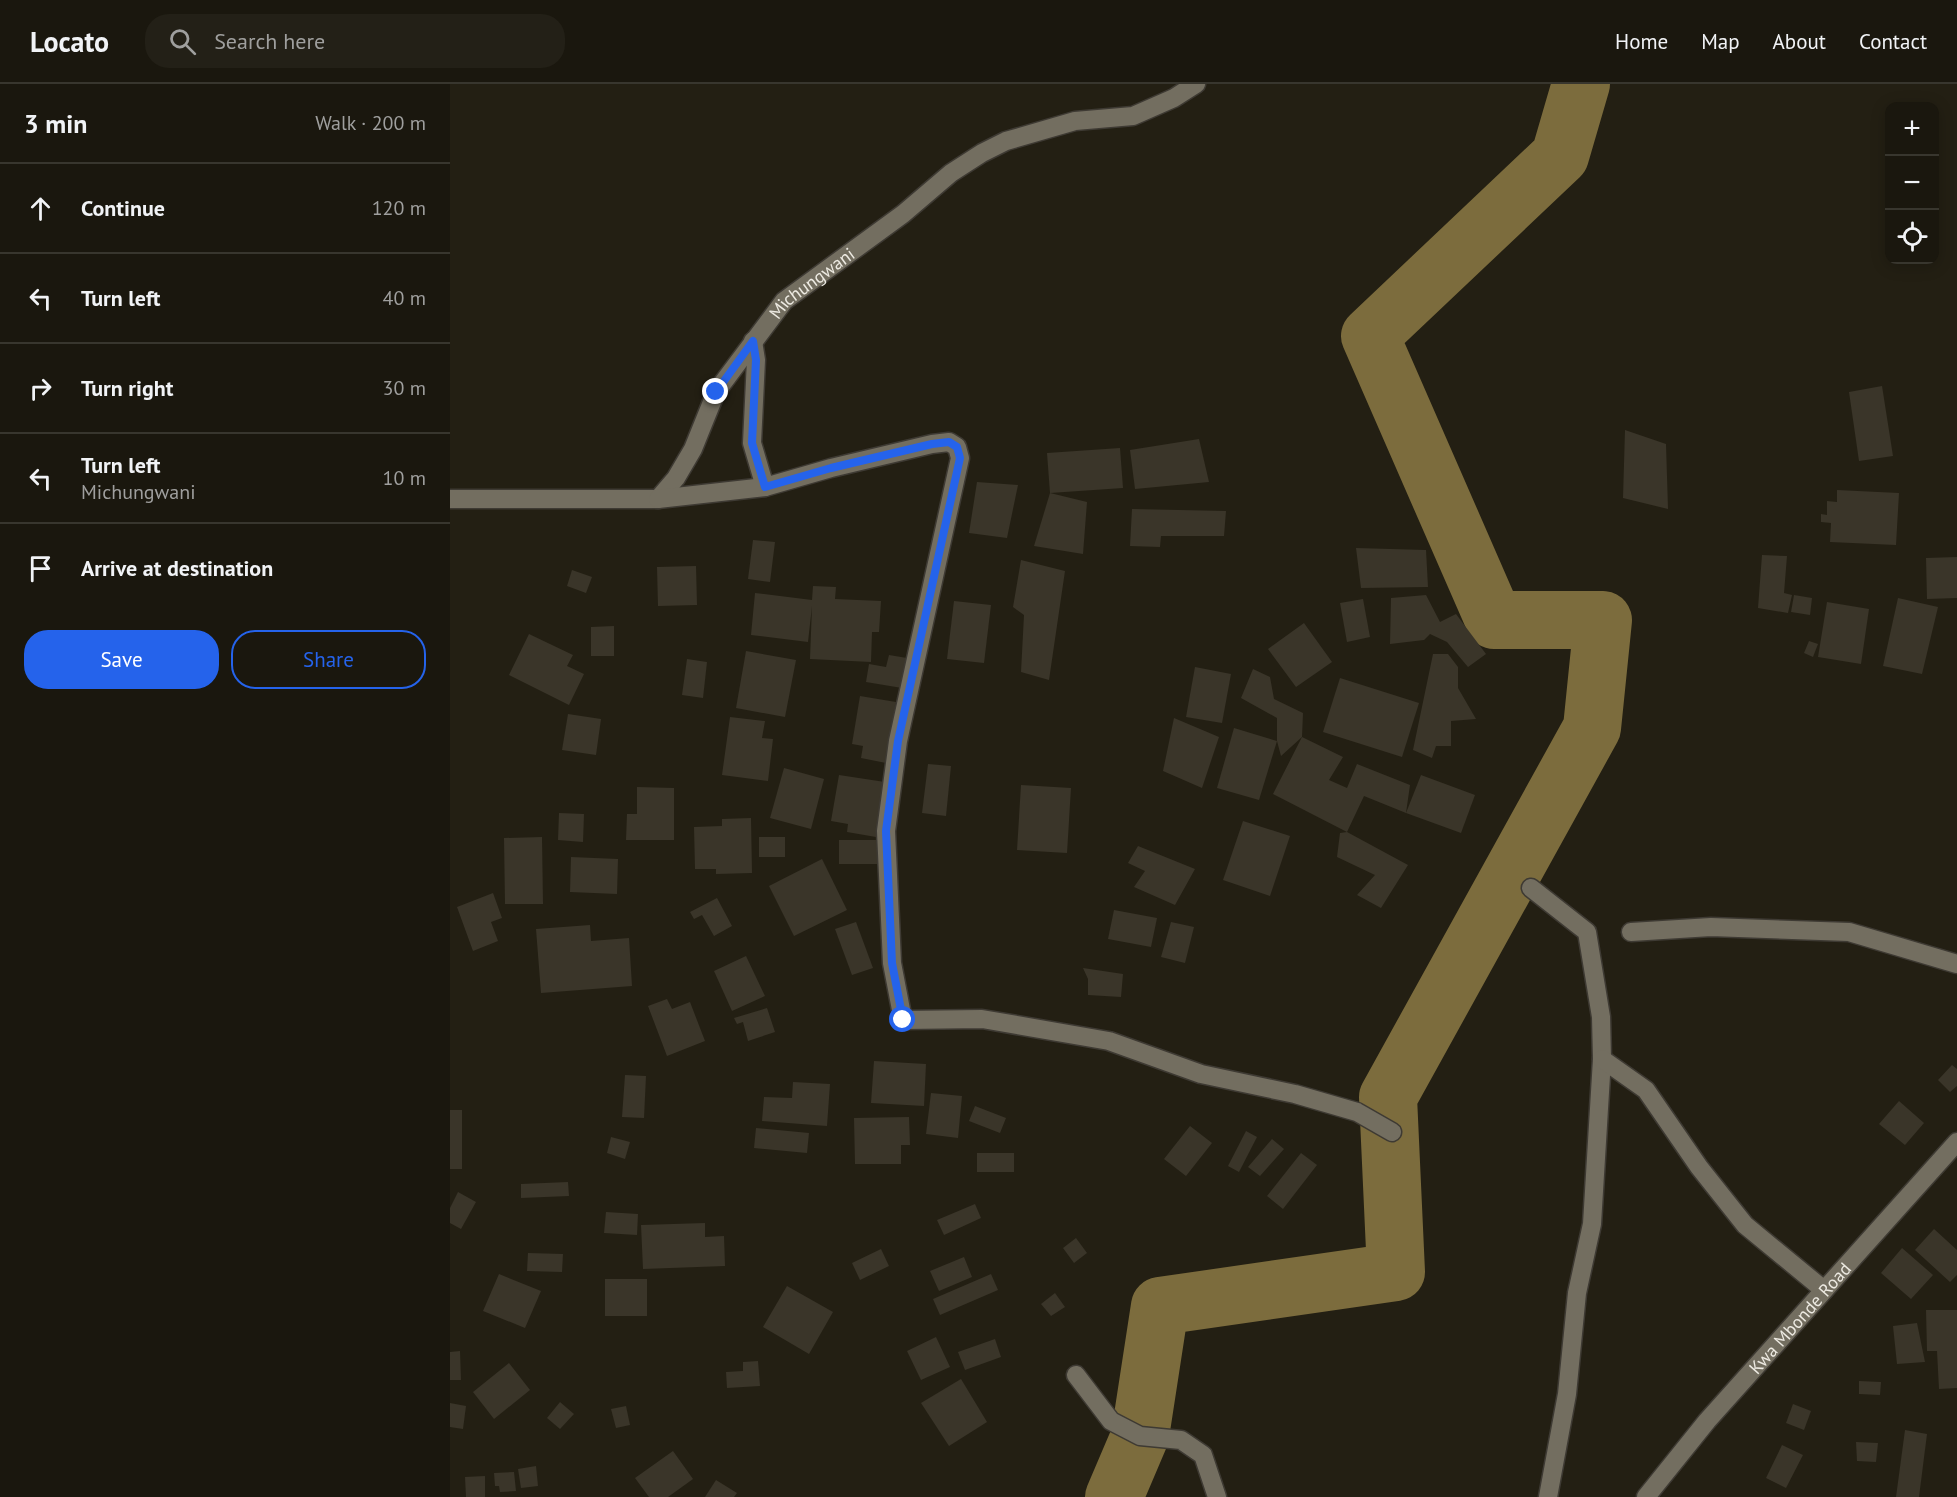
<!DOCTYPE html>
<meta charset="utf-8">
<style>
:root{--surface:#1a170e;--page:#232017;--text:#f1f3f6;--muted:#9f9f9e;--line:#38362e;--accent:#2563eb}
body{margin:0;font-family:"PT Sans",sans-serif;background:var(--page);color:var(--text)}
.controls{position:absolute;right:18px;top:18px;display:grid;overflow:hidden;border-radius:12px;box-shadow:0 3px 15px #0003}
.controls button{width:54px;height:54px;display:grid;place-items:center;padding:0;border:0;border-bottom:2px solid var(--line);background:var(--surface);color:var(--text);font:30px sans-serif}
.stop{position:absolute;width:18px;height:18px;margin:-14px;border:4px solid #2563eb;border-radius:50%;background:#fff}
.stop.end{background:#2563eb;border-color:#fff;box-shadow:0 2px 6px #0008}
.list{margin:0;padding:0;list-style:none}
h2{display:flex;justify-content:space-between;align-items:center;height:78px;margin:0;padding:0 24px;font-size:26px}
h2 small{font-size:20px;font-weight:400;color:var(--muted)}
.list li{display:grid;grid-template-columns:39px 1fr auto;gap:18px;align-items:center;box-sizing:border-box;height:90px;padding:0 24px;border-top:2px solid var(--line)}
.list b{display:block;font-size:22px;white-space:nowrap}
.list p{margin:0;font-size:20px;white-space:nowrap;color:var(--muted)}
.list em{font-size:20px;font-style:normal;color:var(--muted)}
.actions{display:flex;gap:12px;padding:18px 24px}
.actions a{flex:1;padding:14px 0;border:2px solid var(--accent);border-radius:24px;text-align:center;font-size:21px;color:var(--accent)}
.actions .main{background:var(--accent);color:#fff}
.icon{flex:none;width:33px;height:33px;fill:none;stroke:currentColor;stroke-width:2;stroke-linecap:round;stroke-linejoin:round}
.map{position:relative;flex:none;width:1507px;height:1413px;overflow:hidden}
header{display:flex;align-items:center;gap:36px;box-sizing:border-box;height:84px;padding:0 30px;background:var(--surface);border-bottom:2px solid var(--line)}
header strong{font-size:28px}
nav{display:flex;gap:33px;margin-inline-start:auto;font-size:21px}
.search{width:420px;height:54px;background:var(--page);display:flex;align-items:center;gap:15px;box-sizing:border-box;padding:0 21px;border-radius:24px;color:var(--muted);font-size:22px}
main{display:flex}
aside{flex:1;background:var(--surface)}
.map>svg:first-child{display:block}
</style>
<header>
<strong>Locato</strong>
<div class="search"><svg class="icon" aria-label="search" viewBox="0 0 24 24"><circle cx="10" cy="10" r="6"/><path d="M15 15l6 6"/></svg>Search here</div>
<nav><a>Home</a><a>Map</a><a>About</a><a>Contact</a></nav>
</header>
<main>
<aside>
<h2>3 min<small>Walk · 200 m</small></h2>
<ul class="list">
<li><svg class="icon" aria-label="ahead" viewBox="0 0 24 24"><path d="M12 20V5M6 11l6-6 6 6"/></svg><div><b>Continue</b></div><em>120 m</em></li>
<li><svg class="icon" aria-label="left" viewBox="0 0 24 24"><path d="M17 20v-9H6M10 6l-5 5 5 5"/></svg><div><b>Turn left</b></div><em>40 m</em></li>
<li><svg class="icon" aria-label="right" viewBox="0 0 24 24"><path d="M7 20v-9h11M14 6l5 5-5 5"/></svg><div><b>Turn right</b></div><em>30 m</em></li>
<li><svg class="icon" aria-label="left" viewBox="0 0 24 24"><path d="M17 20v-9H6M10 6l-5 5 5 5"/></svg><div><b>Turn left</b><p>Michungwani</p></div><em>10 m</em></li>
<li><svg class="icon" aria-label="arrive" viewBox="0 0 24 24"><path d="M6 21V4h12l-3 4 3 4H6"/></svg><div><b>Arrive at destination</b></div></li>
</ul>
<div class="actions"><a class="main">Save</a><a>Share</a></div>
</aside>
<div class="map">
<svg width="1507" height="1413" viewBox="0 0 1507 1413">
<rect width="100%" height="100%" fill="#231f13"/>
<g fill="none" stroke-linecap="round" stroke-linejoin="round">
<path stroke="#7c6c3d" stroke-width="58" d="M664,1413L690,1352L710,1222L946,1188L938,1013L1142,644L1153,536H1044L920,252L1110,72L1131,0"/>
</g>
<g fill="#3a3529">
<path d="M1432,302L1443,372L1409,377L1399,308Z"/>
<path d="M1175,346L1216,360L1218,425L1173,414Z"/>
<path d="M749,355L759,398L685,405L680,366Z"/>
<path d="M670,364L673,404L600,409L597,369Z"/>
<path d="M527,398L568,401L557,454L519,449Z"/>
<path d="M1387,406L1449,409L1446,461L1380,458L1381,439L1371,438V430L1377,431V417L1387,418Z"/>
<path d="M600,409L637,418L633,470L584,462Z"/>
<path d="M682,425L776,427L774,452H711L710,463L680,462Z"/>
<path d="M303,456L325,458L320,498L298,495Z"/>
<path d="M906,464L976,466L978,503L911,504Z"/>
<path d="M1312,471L1337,472L1334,509L1342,511L1338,529L1308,524Z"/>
<path d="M1507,473V514L1477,515L1476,474Z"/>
<path d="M571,476L615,487L599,596L571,588L574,531L563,523Z"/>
<path d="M246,482L247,521L208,522L207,483Z"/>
<path d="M122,486L142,493L136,509L117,502Z"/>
<path d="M363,502L386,503L385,515L431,517L429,548H422L421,578L360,575L362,522L358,558L301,551L305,509L362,516Z"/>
<path d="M976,511L990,538L1006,530L1036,570L1018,583L997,558L980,550L974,556L940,560L941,514Z"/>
<path d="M1344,511L1362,514L1360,531L1341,528Z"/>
<path d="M1448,514L1488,523L1472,590L1433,582Z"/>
<path d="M913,515L920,553L897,558L890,519Z"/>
<path d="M504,517L541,521L534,579L497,575Z"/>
<path d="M1377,518L1419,525L1411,580L1368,573Z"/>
<path d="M854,539L882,578L846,603L818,565Z"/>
<path d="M164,542V572H141V543Z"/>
<path d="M79,550L123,571L117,582L134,590L119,621L59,591Z"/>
<path d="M1359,557L1368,560L1363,573L1354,569Z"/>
<path d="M296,567L346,576L335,633L286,624Z"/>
<path d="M983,570H998L1008,583V604L1026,635L1001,637V662H986L982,674L963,666Z"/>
<path d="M439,571L457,574L452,604L416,598L419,580L436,583Z"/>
<path d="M237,575L257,578L253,614L232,611Z"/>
<path d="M745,583L781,590L772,639L736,633Z"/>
<path d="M803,585L820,593L824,615L853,629L852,653L831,672L827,657V634L791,614Z"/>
<path d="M890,594L969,619L952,673L873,648Z"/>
<path d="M410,612L446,618L436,679L411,674L413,662L402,660Z"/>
<path d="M118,630L151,635L146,671L112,666Z"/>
<path d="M280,633L315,637L312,654L323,655L318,697L272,691Z"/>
<path d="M724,634L769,653L752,704L713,687Z"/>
<path d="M784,644L827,657L809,716L767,704Z"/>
<path d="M852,653L893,673L879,696L897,704L907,680L960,701L956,729L914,712L897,748L823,710Z"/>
<path d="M478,680L501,682L496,732L472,729Z"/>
<path d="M334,684L374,695L361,745L320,734Z"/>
<path d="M389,691L435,698L426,753L397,748L398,740L381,737Z"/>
<path d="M971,691L1025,711L1011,749L956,729Z"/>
<path d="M571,701L621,704L617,769L567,766Z"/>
<path d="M187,703L224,704V756H176L177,730H187Z"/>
<path d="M109,729L134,730L133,758L108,756Z"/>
<path d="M301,734L302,789L266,790V785H245L244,743L272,742V735Z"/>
<path d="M793,737L840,752L820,812L773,796Z"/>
<path d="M897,748L958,781L931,824L907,811L925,791L887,773L890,749Z"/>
<path d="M92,753L93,820H55L54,754Z"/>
<rect x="309" y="753" width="26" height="20"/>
<rect x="389" y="756" width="41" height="24"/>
<path d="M688,762L745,785L725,821L684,803L695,787L678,779Z"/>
<path d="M121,773L168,775L167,810L120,808Z"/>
<path d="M372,775L397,826L344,852L319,802Z"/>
<path d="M43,809L52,834L41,838L48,857L23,867L7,823Z"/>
<path d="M267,814L282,842L264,852L252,831L244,835L240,828Z"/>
<path d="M664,826L707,834L701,863L658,855Z"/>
<path d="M406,838L423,884L402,891L385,845Z"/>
<path d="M721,838L744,843L735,879L711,873Z"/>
<path d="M140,841L141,857L179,854L182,902L91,909L86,845Z"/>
<path d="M296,872L315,912L282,927L264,887Z"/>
<path d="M633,884L673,890L671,913L638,911V895Z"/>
<path d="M217,915L222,925L240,918L255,957L217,972L198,922Z"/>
<path d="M317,924L325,948L298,957L293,938L287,940L284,934Z"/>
<path d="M424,977L476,980L474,1022L421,1019Z"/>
<path d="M1502,981L1507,985V1002L1500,1008L1488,996Z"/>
<path d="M175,991L196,992L194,1034L172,1033Z"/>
<path d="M343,998L380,1000L377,1042L312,1037L314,1013L342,1014Z"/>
<path d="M481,1009L512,1012L508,1054L476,1050Z"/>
<path d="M1449,1017L1474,1039L1455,1061L1429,1040Z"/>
<path d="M525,1022L556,1034L550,1049L519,1037Z"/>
<rect x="0" y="1026" width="12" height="59"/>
<path d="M459,1033L460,1061H451V1080H405L404,1034Z"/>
<path d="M740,1042L762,1059L736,1092L714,1075Z"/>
<path d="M306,1044L359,1049L357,1069L304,1064Z"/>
<path d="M796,1047L807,1053L789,1088L778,1082Z"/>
<path d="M161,1053L180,1058L175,1075L157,1069Z"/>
<path d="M822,1055L834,1065L810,1092L798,1083Z"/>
<rect x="527" y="1069" width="37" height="19"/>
<path d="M851,1069L867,1081L833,1125L817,1112Z"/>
<path d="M118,1098L119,1112L71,1114V1100Z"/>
<path d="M8,1108L26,1118L11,1145L0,1139V1124Z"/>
<path d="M525,1120L531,1134L494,1151L487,1136Z"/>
<path d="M156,1128L188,1130L187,1151L154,1149Z"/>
<path d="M255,1139V1153L274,1152L275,1182L193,1185L191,1141Z"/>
<path d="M1484,1145L1507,1166V1191L1500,1198L1465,1166Z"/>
<path d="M626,1154L637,1169L624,1179L613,1164Z"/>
<path d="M1452,1164L1483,1191L1461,1215L1431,1189Z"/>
<path d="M431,1165L439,1182L410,1196L402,1179Z"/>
<path d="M78,1169L113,1170L112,1188L77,1187Z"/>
<path d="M514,1173L522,1193L489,1207L480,1187Z"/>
<path d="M49,1190L91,1207L75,1244L33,1227Z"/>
<path d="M541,1190L548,1206L490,1231L483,1215Z"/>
<rect x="155" y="1195" width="42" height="37"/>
<path d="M337,1202L383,1228L359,1270L313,1243Z"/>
<path d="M605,1209L615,1223L601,1232L591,1220Z"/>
<path d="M1476,1226H1507V1304L1489,1305L1487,1267H1477Z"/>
<path d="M1467,1239L1475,1278L1447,1280L1443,1242Z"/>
<path d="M486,1253L500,1283L471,1296L457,1267Z"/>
<path d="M545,1255L551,1273L515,1286L508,1268Z"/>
<path d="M10,1267L11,1296H0V1268Z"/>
<path d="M308,1277L310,1302L277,1304L276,1288L293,1287V1278Z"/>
<path d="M59,1279L80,1306L44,1335L23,1308Z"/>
<path d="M511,1295L537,1338L499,1362L471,1319Z"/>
<path d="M1409,1297L1431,1298L1430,1311L1409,1310Z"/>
<path d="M110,1318L124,1330L110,1345L97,1334Z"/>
<path d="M0,1319L16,1322L13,1345L0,1343Z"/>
<path d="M1343,1320L1361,1327L1354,1346L1336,1339Z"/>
<path d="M176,1322L180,1341L166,1344L161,1325Z"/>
<path d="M1455,1346L1477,1350L1469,1413H1446Z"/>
<path d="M1406,1358L1428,1359L1426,1378L1407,1377Z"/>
<path d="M1332,1361L1353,1371L1336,1404L1316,1394Z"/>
<path d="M223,1367L243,1395L218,1413H199L185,1394Z"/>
<path d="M86,1382L88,1402L71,1404L68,1385Z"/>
<path d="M64,1388L66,1407L50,1408L49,1402H45L44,1389Z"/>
<path d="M35,1392V1413H16L15,1393Z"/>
<path d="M266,1396L287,1409L284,1413H255Z"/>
</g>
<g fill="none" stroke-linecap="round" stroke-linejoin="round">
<defs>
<g id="street">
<path d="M303,257L306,276L302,359L315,403"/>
<path id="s1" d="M0,415H208L226,394L243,365L266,308L334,217L453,130L501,89L532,69L556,57L625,37L683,32L724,14L746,0"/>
<path d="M208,415L315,403L381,384L482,360L499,358L507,363L510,374L448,657L436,747L442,879L453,936L532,935L659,957L751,990L845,1010L907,1028L942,1048"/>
<path d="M1081,804L1137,848L1151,933L1152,975L1142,1140L1127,1209L1117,1310L1098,1413"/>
<path d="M1181,848L1261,843L1399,848L1507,880"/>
<path d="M1152,975L1196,1006L1249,1083L1295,1141L1374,1206"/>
<path d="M626,1291L661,1337L690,1352L731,1356L753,1371L767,1413"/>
<path id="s2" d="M1196,1413L1257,1337L1507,1058"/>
</g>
</defs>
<use href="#street" stroke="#3e3a33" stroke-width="21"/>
<use href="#street" stroke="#736e60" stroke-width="18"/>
</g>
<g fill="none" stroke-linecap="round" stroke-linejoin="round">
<path stroke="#2563eb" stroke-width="8" d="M266,308L303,257L306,276L302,359L315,403L381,384L482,360L499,358L507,363L510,374L448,657L436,747L442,879L453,936"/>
</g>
<g text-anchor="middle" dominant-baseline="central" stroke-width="6" stroke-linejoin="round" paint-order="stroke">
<g font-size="18" fill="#edeae2" stroke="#0b0905">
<text stroke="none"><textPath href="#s1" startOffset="477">Michungwani</textPath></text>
<text stroke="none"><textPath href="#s2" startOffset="236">Kwa Mbonde Road</textPath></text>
</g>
</g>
</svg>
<div class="controls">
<button>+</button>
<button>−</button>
<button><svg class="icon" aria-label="locate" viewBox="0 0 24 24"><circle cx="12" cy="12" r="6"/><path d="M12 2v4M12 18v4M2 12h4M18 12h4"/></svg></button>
</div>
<div class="stop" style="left:453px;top:936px"></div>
<div class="stop end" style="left:266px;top:308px"></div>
</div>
</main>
